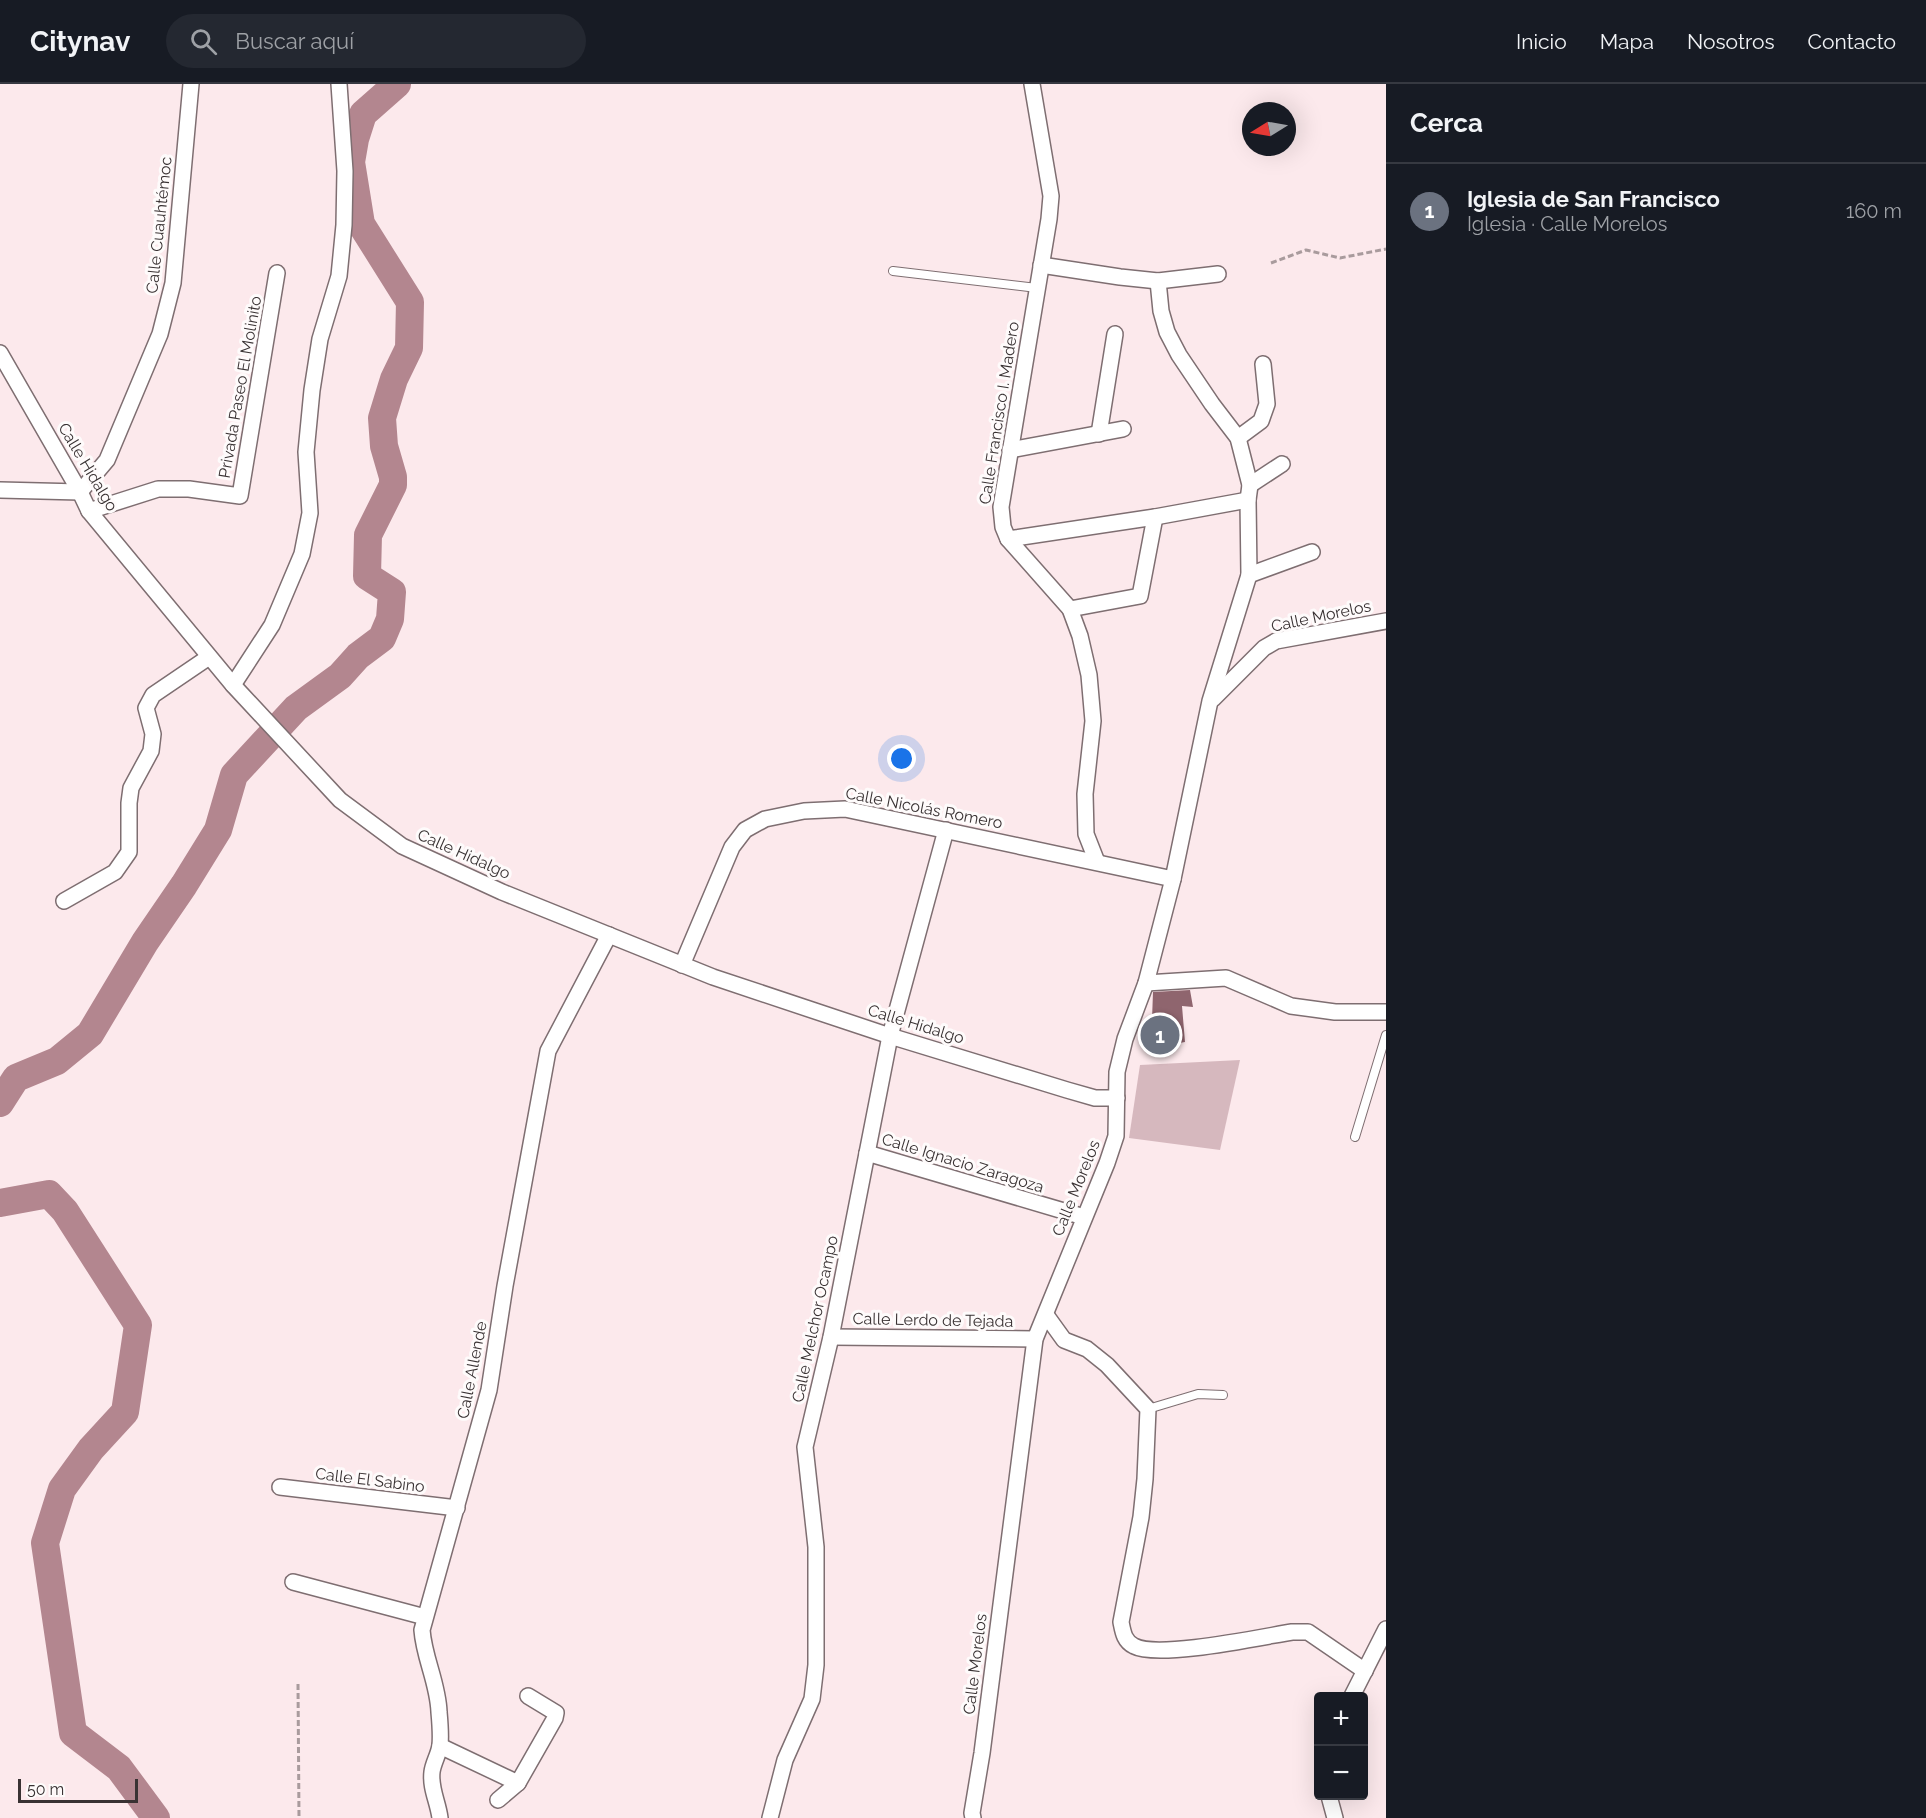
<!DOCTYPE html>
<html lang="es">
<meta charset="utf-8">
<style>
:root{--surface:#171b24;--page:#242831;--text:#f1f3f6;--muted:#9ea1a6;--line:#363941;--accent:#448a81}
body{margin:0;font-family:Raleway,sans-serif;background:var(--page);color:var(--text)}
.controls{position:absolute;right:18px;bottom:18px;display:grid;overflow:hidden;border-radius:6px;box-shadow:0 6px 24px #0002}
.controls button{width:54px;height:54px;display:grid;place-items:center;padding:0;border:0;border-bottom:2px solid var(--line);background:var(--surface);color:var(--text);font:30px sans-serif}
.compass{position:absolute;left:1242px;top:18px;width:54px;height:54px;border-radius:50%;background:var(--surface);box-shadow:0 6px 24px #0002;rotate:259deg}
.scale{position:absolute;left:18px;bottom:15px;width:120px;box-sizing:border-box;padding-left:6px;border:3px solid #393233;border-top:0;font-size:16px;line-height:21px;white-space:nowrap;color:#393233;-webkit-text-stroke:4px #fefbfb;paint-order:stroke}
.you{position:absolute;left:902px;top:675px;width:21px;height:21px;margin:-15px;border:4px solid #fff;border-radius:50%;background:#1a73e8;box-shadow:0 0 0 9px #1a73e833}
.badge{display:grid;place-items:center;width:39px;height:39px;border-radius:50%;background:var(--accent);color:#fff;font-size:20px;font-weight:700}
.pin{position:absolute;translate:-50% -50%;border:3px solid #fff;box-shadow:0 2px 6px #0006}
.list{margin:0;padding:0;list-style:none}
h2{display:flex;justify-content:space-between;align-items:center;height:78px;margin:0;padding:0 24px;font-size:26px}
h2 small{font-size:20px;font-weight:400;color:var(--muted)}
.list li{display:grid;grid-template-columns:39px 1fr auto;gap:18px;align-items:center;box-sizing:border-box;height:96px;padding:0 24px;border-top:2px solid var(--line)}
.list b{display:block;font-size:22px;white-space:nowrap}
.list p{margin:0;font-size:20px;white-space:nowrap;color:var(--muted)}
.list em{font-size:20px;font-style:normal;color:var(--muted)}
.icon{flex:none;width:33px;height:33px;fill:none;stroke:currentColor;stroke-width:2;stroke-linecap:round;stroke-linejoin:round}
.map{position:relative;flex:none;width:1386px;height:1734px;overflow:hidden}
header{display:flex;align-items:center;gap:36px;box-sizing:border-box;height:84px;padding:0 30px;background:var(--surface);border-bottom:2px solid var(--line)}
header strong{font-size:28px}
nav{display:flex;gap:33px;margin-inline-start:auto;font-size:21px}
.search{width:420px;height:54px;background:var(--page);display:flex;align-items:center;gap:15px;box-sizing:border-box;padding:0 21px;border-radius:33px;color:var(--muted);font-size:22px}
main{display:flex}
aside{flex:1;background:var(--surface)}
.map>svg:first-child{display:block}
</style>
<header>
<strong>Citynav</strong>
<div class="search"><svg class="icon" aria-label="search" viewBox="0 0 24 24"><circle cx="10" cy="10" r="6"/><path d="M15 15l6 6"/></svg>Buscar aquí</div>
<nav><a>Inicio</a><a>Mapa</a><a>Nosotros</a><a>Contacto</a></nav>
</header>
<main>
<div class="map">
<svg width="1386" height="1734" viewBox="0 0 1386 1734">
<rect width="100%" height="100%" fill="#fce9ec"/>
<path fill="#d6b8be" d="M1240,976L1220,1066L1129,1054L1140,981Z"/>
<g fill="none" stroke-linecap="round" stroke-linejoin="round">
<g stroke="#b3868f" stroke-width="28">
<path d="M0,1019L16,994L57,977L90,950L145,858L184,801L218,746L234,691L296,624L340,592L358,572L382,554L390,535L392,508L367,492L368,451L393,401V393L384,362L382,334L394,295L409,264L410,218L361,140L351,78L355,55L363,30L397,0"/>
<path d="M0,1119L49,1110L65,1127L138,1241L125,1328L91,1365L62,1405L45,1459L73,1649L119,1684L156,1734"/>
</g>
</g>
<path fill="#8f656e" d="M1190,906L1193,923L1182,922L1185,958L1151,964L1153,908Z"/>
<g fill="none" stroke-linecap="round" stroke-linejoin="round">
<defs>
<g id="lane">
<path d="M893,187L1037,204"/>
<path d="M1355,1053L1386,951"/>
<path d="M1148,1325L1198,1310L1223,1311"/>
</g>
<g id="street">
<path d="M1032,0L1051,112L1049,135L1001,423L1003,443L1008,455L1070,525L1080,552L1089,591L1093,637L1085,710L1086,750L1097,778"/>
<path d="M1041,181L1120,193L1158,197L1218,190"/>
<path d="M0,269L80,408L89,427L233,601L340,716L402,762L502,808L713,893L890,952L1067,1006L1095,1014H1117"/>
<path d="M1099,350L1115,250"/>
<path d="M1238,354L1261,337L1267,320L1263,280"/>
<path d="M1010,366L1123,345"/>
<path d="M1250,401L1282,380"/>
<path d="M0,406L80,408"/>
<path d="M80,408L107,376L160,250L173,199L191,0"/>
<path d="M89,427L158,405H189L240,412L277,189"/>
<path d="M1008,455L1155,433L1248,416"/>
<path d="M1249,491L1312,468"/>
<path d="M1070,525L1140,512L1155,433"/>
<path d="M233,601L272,541L302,470L310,429L306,368L312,306L320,255L339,192L344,141L345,87L339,0"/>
<path d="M1213,615L1264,564L1276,557L1386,537"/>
<path d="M64,817L115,788L129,768V719L131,704L151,667L153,650L146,624L153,611L209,573"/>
<path d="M682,881L732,763L745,746L765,735L804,727L845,725L1173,795"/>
<path d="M1146,899L1226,894L1291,922L1335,928H1386"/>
<path d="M867,1069L1084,1133"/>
<path d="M1046,1231L1064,1256L1087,1265L1107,1281L1148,1325L1145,1395L1141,1433L1121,1538C1123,1548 1124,1557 1134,1562C1158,1575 1261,1553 1292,1548H1308L1365,1587"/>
<path d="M831,1253L1035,1255"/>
<path d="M280,1403L457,1424"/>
<path d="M293,1498L425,1533"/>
<path d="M1352,1612L1386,1545"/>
<path d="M440,1662L518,1699"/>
<path d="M1329,1712L1335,1734"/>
<path d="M498,1716L518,1699L555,1634L556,1629L528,1612"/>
<path d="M440,1734C438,1718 430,1704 432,1688C433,1679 439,1670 440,1661C441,1651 440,1639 439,1628C438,1599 424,1574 422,1546L489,1306L505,1202L548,967L609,851"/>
<path d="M770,1734L785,1676L812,1615L816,1581V1463L805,1363L831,1253L890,952L946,746"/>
<path d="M973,1734L972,1729L982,1669L1035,1255L1107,1079L1116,1052L1117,988L1125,955L1146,899L1173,795L1210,617L1249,491L1248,416L1250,401L1238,354L1212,320L1179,271L1167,248L1161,227L1158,197"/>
</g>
</defs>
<use href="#lane" stroke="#7e6e71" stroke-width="10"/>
<use href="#street" stroke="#7e6e71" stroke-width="18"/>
<g stroke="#a99b9d" stroke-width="3" stroke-dasharray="6 3" stroke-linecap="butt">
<path d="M1271,179L1306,166L1340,174L1386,165"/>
<path d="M298,1600L299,1734"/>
</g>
<use href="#lane" stroke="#fff" stroke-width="8"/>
<use href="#street" stroke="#fff" stroke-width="15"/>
</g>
<g text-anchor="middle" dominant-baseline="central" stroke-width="6" stroke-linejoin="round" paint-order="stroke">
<g font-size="16" fill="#393233" stroke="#fefbfb">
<text transform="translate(159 141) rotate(-84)">Calle Cuauhtémoc</text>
<text transform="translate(240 303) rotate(-80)">Privada Paseo El Molinito</text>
<text transform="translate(999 329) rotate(-81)">Calle Francisco I. Madero</text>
<text transform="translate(88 383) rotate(59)">Calle Hidalgo</text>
<text transform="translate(1321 532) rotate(-12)">Calle Morelos</text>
<text transform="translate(924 724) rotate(11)">Calle Nicolás Romero</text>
<text transform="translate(464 770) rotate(24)">Calle Hidalgo</text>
<text transform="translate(916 940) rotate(17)">Calle Hidalgo</text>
<text transform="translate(963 1079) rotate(17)">Calle Ignacio Zaragoza</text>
<text transform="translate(1076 1104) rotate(-68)">Calle Morelos</text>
<text transform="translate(815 1235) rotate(-78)">Calle Melchor Ocampo</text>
<text transform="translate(933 1236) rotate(1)">Calle Lerdo de Tejada</text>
<text transform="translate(472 1286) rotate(-79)">Calle Allende</text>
<text transform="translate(370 1396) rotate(7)">Calle El Sabino</text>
<text transform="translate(975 1580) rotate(-83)">Calle Morelos</text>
</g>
</g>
</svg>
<div class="controls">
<button>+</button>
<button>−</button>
</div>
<svg class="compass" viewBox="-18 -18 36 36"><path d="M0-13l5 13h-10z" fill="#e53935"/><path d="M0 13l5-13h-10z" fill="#9ea1a6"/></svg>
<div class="scale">50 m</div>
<div class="you"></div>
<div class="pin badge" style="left:1160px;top:951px;background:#6b7280">1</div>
</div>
<aside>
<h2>Cerca<small></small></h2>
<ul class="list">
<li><span class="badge" style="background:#6b7280">1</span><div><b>Iglesia de San Francisco</b><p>Iglesia · Calle Morelos</p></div><em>160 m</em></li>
</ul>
</aside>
</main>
